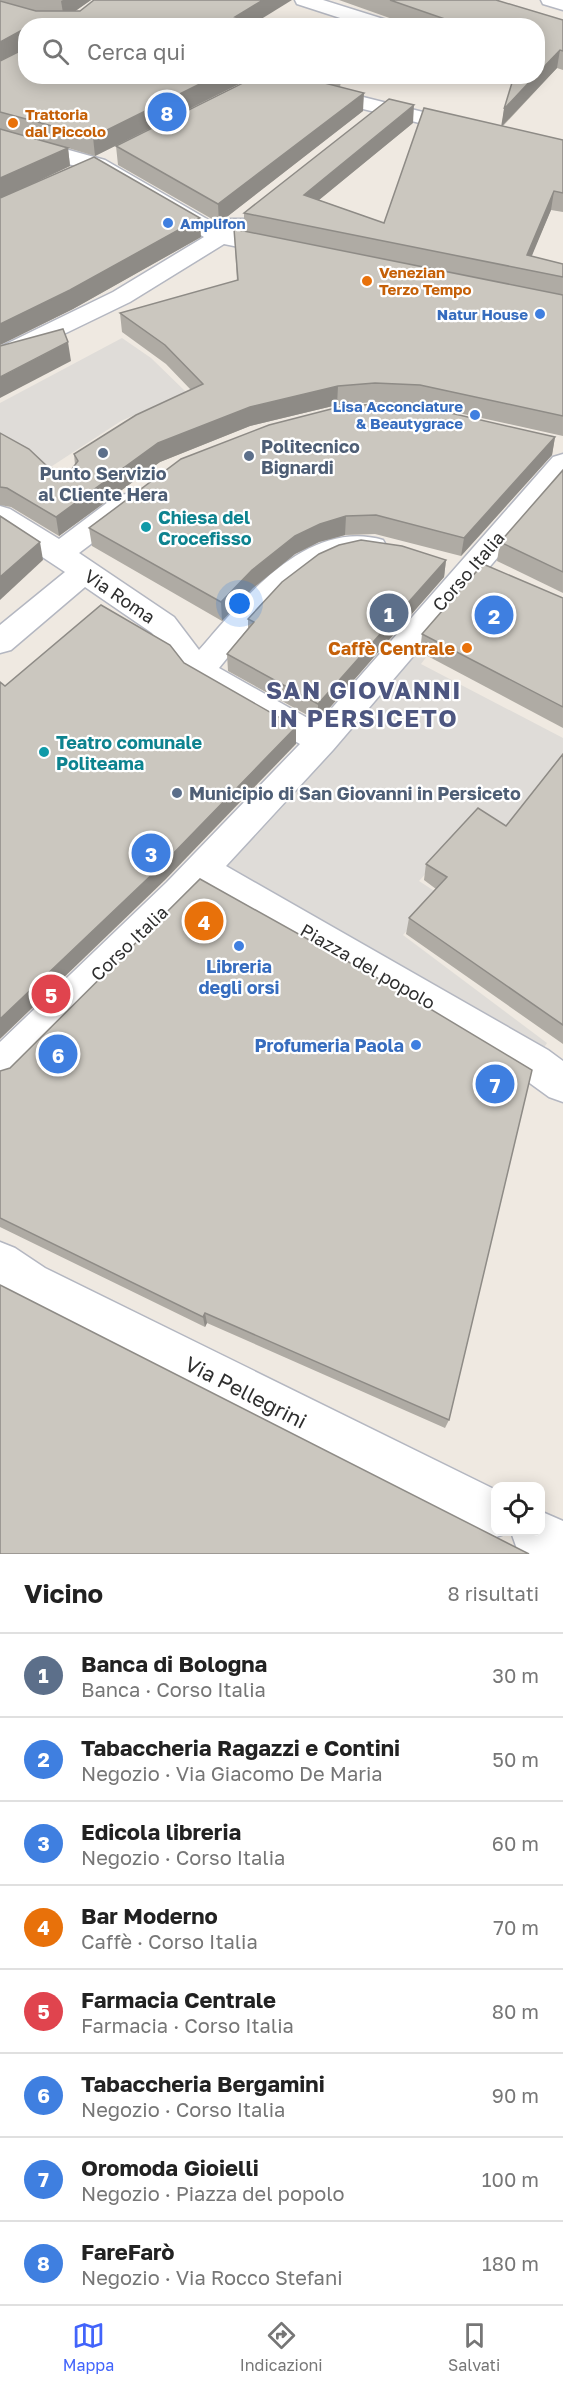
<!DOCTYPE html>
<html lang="it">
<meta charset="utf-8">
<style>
:root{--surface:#fff;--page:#f6f6f6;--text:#222;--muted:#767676;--line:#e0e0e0;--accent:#4264fb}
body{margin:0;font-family:"Golos Text",sans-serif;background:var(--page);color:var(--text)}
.controls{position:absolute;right:18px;bottom:18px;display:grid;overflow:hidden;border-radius:12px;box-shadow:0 3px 15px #0003}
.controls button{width:54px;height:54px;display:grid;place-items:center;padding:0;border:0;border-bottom:2px solid var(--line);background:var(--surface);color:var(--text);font:30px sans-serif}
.you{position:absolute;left:240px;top:604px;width:21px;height:21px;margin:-15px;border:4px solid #fff;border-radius:50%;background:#1a73e8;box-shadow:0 0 0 9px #1a73e833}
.badge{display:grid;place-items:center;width:39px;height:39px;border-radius:50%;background:var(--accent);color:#fff;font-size:20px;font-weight:700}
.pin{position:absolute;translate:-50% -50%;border:3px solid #fff;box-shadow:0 2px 6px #0006}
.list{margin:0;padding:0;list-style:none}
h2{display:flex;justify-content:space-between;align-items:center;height:78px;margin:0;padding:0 24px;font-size:26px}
h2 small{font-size:20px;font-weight:400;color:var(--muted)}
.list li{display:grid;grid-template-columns:39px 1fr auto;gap:18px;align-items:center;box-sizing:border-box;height:84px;padding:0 24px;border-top:2px solid var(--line)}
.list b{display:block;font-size:22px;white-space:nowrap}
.list p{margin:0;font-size:20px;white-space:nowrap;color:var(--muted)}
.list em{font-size:20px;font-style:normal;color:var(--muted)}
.icon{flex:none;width:33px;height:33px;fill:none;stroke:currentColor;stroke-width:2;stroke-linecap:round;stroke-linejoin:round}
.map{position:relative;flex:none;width:563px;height:1554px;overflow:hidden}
.search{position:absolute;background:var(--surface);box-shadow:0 3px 15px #0003;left:18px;right:18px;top:18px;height:66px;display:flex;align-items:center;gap:15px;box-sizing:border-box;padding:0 21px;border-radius:24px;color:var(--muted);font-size:22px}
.sheet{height:750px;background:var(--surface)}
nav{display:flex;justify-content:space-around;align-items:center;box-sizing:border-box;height:84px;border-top:2px solid var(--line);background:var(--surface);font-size:16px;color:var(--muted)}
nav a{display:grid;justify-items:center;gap:3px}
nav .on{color:var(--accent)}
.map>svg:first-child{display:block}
</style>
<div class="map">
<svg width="563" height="1554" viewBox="0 0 563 1554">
<rect width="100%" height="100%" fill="#efe9e1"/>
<g fill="#dfdcd8">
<path d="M122,338L151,358L186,392L121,421L49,468L0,441V403Z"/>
<path d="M417,623L443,635L421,664L563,738V762L501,839L473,821L419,881L439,894L403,935L547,1043L528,1072L189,880Z"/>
</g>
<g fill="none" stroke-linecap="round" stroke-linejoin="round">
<defs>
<g id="street">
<path d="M295,0H323L393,22L395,26H365L297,4Z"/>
<path d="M243,76H279L471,124L474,128L471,132L464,134L246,80Z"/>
<path d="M0,131L105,160L219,226L228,219H244L247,224L239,233L287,243L291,248L287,253L279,255L224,244L130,302L0,365V347L113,292L204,237L89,170L0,144Z"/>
<path d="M563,454V481L333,750L226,866L548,1050L563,1061V1102L549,1097L520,1076L205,889L14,1081L0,1086V1042L167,882L300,744L187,679L152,633L85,587L11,650L0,653V625L65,572L0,529V506L10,509L59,539L116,496L126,494L136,496L140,503L136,510L79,553L174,617L199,650C243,600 306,518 383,540L387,547L383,554C366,559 350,555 333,562C285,581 251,630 219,668L318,724L553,457Z"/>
<path d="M0,1242L15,1248L45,1268L496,1490V1532H510L496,1537L400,1493L15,1298L0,1288Z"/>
<path d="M540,1511L563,1521V1554H529L517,1549L511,1532H540Z"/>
</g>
<path id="secondary" d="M541,0H563V10L543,4Z"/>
</defs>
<use href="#street" stroke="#b4b7c1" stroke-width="3"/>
<use href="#secondary" stroke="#b4b7c1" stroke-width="3"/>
<use href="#street" fill="#fff" fill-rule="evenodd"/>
<use href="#secondary" fill="#fff" fill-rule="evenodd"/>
</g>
<g fill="#afaba4">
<path d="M0,0H91L75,11L292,0L26,26L245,81L95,156L68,148L70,166L38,181L201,237L73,309L0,345V61L24,48L0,61Z"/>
<path d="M339,0H496L563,20V70L557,68L503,126L563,140V212L551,210L531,256L563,264V436L418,404L374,402L337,405L250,426L160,462L59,536L11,507L0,505V433L48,467L59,471L72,469L75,465L74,454L191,390L166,364L122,332L120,313L237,281L234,229L244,231V213L413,123L319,200L384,223L502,126L504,109L537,26H412Z"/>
<path d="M257,76H342L340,87L363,111L219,223L118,165L116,146Z"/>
<path d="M555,437L552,455L461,556L375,534L345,535L319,542L295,554L253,588L222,621L92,546L89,528Z"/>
<path d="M563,470V593L497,561L500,542Z"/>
<path d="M446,560L444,577L318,721L228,671L227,654L248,628V619Z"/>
<path d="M563,598V728L420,652L422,634Z"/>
<path d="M563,754V1044L406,934L409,918L436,889L424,880L426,864L506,826Z"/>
<path d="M0,1071L449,1420L445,1428L207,1323L205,1327L0,1227Z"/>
</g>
<g fill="#8e8b86">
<path d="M63,0H91L64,19L61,1Z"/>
<path d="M263,0H292L250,26L235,17Z"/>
<path d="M22,30L25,48L0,61V42Z"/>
<path d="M560,50L557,68L501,127L504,109L535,76H537V74Z"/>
<path d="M216,76H245V81L95,156L93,137Z"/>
<path d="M364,93L363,111L219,223L218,204Z"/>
<path d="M414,105L413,123L303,213L304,195Z"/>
<path d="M68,148L70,166L0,199V178Z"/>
<path d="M554,191L551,210L526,270L527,255Z"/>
<path d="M200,218L201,237L73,309L0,345V324Z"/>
<path d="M68,342L71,361L0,398V377Z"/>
<path d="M338,386L337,405L250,426L160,462L59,536L56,517L158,443L250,407Z"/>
<path d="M555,437L552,455L461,556L464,538Z"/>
<path d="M346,516L345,535L319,542L295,554L253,588L222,621L221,602L252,570L295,536L320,524Z"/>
<path d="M40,542L43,560L0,600V577Z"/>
<path d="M446,560L444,577L318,721V704Z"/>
<path d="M296,727V744L165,880L0,1039V1019Z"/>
<path d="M205,1313L207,1323L205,1327L203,1317Z"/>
</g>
<g fill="#cbc7bf" stroke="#8e8b86" stroke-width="1.5">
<path d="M94,0H263L235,17L271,26H26V76H216L93,137L0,112V61L24,49L25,31L22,30L0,42V1L36,11H80Z"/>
<path d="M390,0H496L563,20V51L560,50L537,74V26H465Z"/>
<path d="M257,76H297L364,93L218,204L116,146Z"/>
<path d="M514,76H535L504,109Z"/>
<path d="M389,99L414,105L304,195L384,223L424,108L563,140V193L554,191L527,255L563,264V277L244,213Z"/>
<path d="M0,129L68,148L0,178Z"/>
<path d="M94,157L200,218L70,290L0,324V198Z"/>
<path d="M234,229L563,295V416L420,385L375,383L338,386L250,407L158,443L56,517L7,488L0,487V433L29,449L48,467L59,471L72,469L78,461L74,454L136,415L203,384L165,345L120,313L238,280Z"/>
<path d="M63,329L68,342L0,377V346Z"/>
<path d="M375,404L420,406L555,437L464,538L376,515L346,516L320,524L295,536L252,570L221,602L89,528L181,459L269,425L339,407Z"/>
<path d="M563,470V572L500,542Z"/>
<path d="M0,516L40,542L0,577Z"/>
<path d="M361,540L402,546L446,560L318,704L227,654L254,622L248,619L282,582L319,554L339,545Z"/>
<path d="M483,564L563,598V707L422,634Z"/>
<path d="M101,605L170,645L184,663L296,727L163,864L0,1019V682L5,686Z"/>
<path d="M563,754V1025L409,918L447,877L426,864L478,808L506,826Z"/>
<path d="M200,879L397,989L532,1070L449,1420L205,1313L203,1317L0,1218V1071L10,1068Z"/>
<path d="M0,1285L8,1289L529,1554H0Z"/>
</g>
<g fill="#e8710a" stroke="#fff" stroke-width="2">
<circle cx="13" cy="123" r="6"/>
<circle cx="367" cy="281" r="6"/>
<circle cx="467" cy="648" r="6"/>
</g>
<g fill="#3f7fe0" stroke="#fff" stroke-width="2">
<circle cx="168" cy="223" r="6"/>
<circle cx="540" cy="314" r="6"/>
<circle cx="475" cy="415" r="6"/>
<circle cx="239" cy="946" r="6"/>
<circle cx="416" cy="1045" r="6"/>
</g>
<g fill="#5c6f8a" stroke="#fff" stroke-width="2">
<circle cx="103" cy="453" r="6"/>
<circle cx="249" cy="456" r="6"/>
<circle cx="177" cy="793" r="6"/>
</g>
<g fill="#0f9aa8" stroke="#fff" stroke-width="2">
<circle cx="146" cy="527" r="6"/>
<circle cx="44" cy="752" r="6"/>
</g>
<g text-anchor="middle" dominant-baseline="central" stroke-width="4.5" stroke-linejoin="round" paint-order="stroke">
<g font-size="15" font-weight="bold" fill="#c56008" stroke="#fff" text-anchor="start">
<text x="25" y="114">Trattoria<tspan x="25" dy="17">dal Piccolo</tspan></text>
<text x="379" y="272">Venezian<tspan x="379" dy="17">Terzo Tempo</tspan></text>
</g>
<g font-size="15" font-weight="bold" fill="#366cbe" stroke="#fff" text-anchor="end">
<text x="180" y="223" text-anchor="start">Amplifon</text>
<text x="528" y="314">Natur House</text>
<text x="463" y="406">Lisa Acconciature<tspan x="463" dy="17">&amp; Beautygrace</tspan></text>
</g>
<g font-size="18" font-weight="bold" fill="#4e5e75" stroke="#fff" text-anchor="start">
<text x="261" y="446">Politecnico<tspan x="261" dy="21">Bignardi</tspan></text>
<text x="103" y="473" text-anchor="middle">Punto Servizio<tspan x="103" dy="21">al Cliente Hera</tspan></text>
<text x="189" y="793">Municipio di San Giovanni in Persiceto</text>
</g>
<g font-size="18" font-weight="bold" fill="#0d838f" stroke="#fff" text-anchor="start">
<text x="158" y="517">Chiesa del<tspan x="158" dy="21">Crocefisso</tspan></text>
<text x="56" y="742">Teatro comunale<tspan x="56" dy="21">Politeama</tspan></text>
</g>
<g font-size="18" fill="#2e2e2e" stroke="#fff">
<text transform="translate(468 571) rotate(-49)">Corso Italia</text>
<text transform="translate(120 596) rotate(34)">Via Roma</text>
<text transform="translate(129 943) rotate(-44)">Corso Italia</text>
<text transform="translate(368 966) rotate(30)">Piazza del popolo</text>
</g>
<g font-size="18" font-weight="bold" fill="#c56008" stroke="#fff" text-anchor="end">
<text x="455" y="648">Caffè Centrale</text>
</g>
<g font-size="18" font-weight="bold" fill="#366cbe" stroke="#fff">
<text x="239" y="966">Libreria<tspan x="239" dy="21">degli orsi</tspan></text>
<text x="404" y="1045" text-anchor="end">Profumeria Paola</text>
</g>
<g font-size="21" fill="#2e2e2e" stroke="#fff">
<text transform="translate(246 1392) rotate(27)">Via Pellegrini</text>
</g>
<g font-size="24" font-weight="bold" letter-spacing="1.5" fill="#4d5680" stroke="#fff">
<text x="364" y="689">SAN GIOVANNI<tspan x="364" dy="28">IN PERSICETO</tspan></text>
</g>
</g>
</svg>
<div class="controls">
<button><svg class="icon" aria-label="locate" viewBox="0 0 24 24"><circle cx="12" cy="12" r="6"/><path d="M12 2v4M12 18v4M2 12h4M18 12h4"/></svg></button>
</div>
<div class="you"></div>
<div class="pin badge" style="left:389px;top:613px;background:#5c6f8a">1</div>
<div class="pin badge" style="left:494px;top:615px;background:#3f7fe0">2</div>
<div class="pin badge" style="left:151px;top:853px;background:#3f7fe0">3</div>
<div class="pin badge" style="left:204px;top:921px;background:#e8710a">4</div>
<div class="pin badge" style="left:51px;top:994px;background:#e0444e">5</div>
<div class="pin badge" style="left:58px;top:1054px;background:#3f7fe0">6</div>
<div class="pin badge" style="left:495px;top:1084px;background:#3f7fe0">7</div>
<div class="pin badge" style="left:167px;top:112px;background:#3f7fe0">8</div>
<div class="search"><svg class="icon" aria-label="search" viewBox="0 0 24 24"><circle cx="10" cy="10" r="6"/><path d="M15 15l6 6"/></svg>Cerca qui</div>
</div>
<section class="sheet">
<h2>Vicino<small>8 risultati</small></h2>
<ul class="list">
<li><span class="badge" style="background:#5c6f8a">1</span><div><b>Banca di Bologna</b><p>Banca · Corso Italia</p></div><em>30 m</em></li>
<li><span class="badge" style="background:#3f7fe0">2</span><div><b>Tabaccheria Ragazzi e Contini</b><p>Negozio · Via Giacomo De Maria</p></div><em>50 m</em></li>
<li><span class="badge" style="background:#3f7fe0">3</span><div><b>Edicola libreria</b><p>Negozio · Corso Italia</p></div><em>60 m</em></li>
<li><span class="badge" style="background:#e8710a">4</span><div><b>Bar Moderno</b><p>Caffè · Corso Italia</p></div><em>70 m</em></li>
<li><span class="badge" style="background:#e0444e">5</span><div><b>Farmacia Centrale</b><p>Farmacia · Corso Italia</p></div><em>80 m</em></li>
<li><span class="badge" style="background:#3f7fe0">6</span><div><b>Tabaccheria Bergamini</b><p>Negozio · Corso Italia</p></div><em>90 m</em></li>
<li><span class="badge" style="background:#3f7fe0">7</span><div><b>Oromoda Gioielli</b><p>Negozio · Piazza del popolo</p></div><em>100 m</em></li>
<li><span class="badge" style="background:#3f7fe0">8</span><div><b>FareFarò</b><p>Negozio · Via Rocco Stefani</p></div><em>180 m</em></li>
</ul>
</section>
<nav>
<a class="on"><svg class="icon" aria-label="map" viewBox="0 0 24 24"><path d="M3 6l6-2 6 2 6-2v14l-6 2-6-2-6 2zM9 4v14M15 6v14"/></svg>Mappa</a>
<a><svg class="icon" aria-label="directions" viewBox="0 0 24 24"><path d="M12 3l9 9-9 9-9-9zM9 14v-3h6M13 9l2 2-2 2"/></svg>Indicazioni</a>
<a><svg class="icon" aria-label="saved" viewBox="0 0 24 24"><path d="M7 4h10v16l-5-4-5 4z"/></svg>Salvati</a>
</nav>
